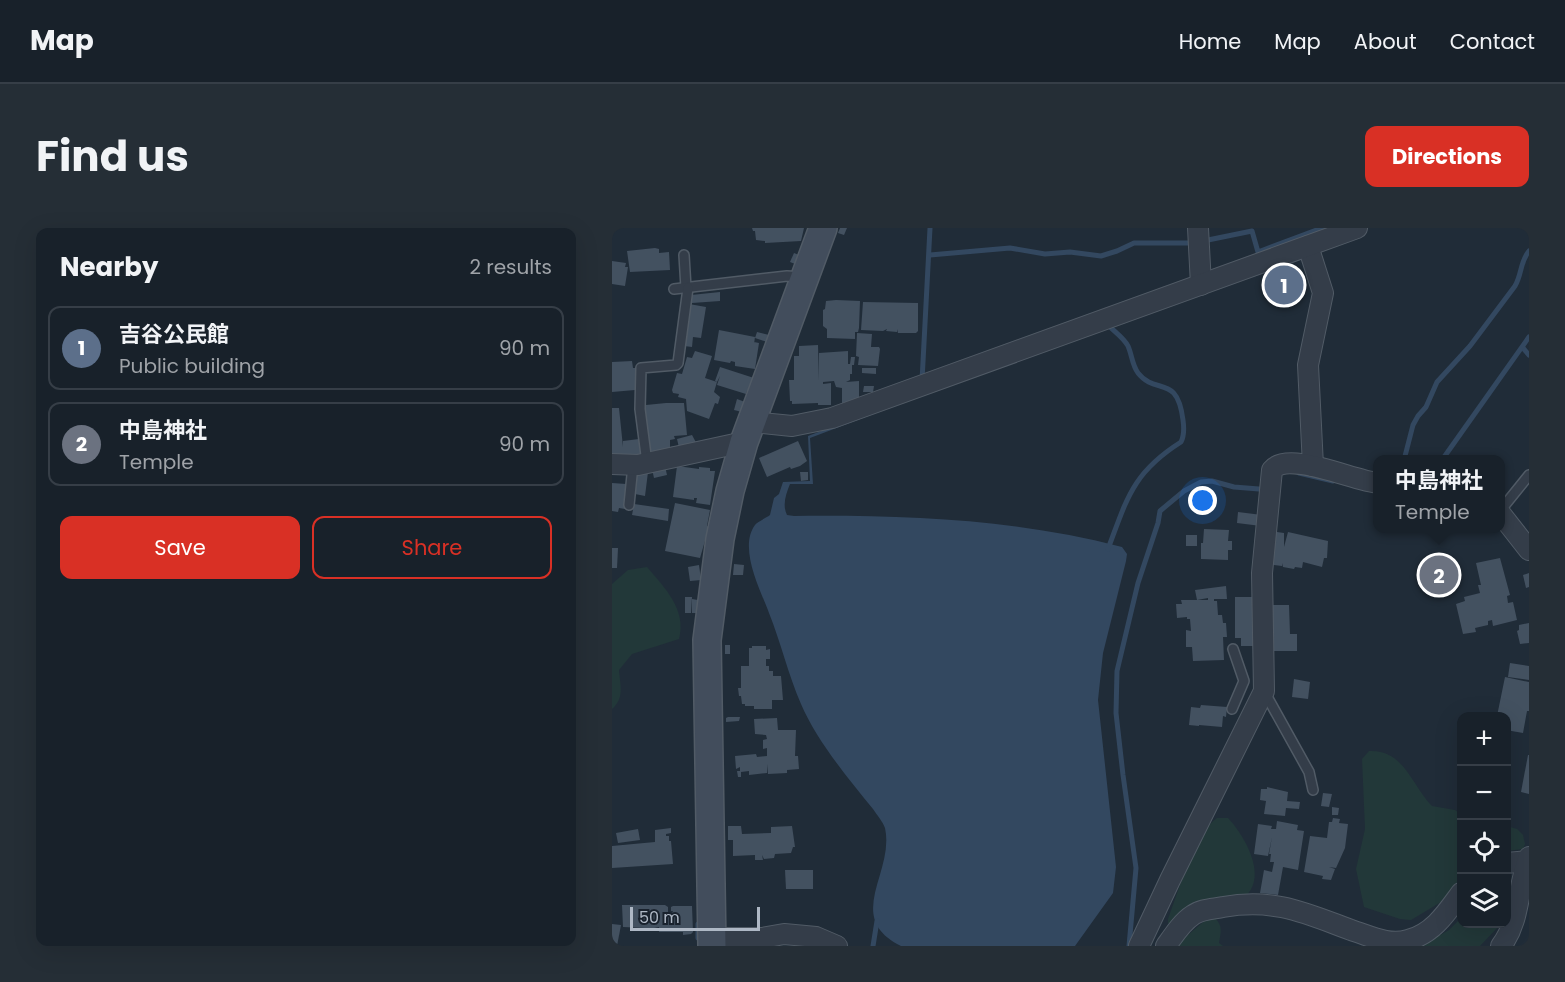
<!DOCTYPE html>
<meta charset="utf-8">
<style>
:root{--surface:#18212a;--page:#252e36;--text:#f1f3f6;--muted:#9fa3a8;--line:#363e47;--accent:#d93025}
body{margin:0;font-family:Poppins,"Noto Sans JP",sans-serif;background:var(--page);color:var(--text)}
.controls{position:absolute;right:18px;bottom:18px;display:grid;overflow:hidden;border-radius:12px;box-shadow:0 6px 24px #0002}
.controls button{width:54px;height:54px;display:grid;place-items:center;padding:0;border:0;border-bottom:2px solid var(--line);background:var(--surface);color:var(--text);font:30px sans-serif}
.scale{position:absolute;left:18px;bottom:15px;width:130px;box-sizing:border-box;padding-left:6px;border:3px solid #aeb8c5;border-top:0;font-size:16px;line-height:21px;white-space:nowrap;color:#aeb8c5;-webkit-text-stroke:4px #19222d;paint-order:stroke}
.you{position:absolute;left:591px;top:273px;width:21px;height:21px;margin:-15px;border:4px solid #fff;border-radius:50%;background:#1a73e8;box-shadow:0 0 0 9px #1a73e833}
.badge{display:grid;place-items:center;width:39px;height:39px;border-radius:50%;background:var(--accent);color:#fff;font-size:20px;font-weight:700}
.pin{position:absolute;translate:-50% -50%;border:3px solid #fff;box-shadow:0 2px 6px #0006}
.popup{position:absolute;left:761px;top:227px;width:132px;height:78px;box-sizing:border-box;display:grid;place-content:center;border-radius:12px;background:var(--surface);filter:drop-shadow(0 2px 4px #0005);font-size:20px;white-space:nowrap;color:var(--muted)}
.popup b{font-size:22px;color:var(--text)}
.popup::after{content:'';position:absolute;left:50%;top:100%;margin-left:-12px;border:12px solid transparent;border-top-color:var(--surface)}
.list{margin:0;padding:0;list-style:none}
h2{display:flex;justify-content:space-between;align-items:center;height:78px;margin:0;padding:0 24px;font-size:26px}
h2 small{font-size:20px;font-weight:400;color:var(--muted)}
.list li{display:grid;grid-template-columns:39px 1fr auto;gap:18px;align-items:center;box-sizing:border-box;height:84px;margin:0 12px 12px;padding:0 12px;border:2px solid var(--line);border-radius:12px}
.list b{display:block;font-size:22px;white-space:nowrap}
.list p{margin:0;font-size:20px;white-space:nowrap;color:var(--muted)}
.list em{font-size:20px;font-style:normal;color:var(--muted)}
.actions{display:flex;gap:12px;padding:18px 24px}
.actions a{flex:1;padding:14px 0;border:2px solid var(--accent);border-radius:12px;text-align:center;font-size:21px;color:var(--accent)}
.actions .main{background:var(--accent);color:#fff}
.icon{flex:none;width:33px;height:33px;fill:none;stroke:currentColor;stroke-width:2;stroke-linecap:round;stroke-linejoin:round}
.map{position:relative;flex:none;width:917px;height:718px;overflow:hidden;border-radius:12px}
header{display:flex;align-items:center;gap:36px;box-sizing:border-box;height:84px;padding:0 30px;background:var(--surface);border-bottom:2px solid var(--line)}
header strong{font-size:28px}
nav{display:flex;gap:33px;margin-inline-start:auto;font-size:21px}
.intro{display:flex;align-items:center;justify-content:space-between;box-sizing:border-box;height:144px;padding:0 36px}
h1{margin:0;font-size:42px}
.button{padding:15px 27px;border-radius:12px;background:var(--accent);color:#fff;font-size:21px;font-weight:700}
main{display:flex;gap:36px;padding:0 36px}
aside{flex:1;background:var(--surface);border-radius:12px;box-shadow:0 6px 24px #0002}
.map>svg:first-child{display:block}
</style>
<header>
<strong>Map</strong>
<nav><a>Home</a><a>Map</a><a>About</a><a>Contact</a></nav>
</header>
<div class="intro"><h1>Find us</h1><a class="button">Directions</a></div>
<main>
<aside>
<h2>Nearby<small>2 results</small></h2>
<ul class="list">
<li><span class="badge" style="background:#5c6f8a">1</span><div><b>吉谷公民館</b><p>Public building</p></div><em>90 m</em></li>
<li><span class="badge" style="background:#6b7280">2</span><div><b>中島神社</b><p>Temple</p></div><em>90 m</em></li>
</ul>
<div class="actions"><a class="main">Save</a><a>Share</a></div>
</aside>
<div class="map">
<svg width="917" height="718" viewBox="0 0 917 718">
<rect width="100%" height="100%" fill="#202c38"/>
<g fill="#223839">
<path d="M35,339C53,360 75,382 67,411L20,426L7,442C8,457 13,470 0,481V356L16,342Z"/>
<path d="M757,523C792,521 800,558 820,578L843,582L849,586V649L829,674L799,692L788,691L752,679L744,641L753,601L750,531Z"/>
<path d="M605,590H616C632,607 656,647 634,668L560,698L556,695V691C566,665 583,605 605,590Z"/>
<path d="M895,598L905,601L911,607L913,616L911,621L895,623Z"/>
<path d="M596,690H603C611,698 609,704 607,715L611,718H563Z"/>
<path d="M849,690V696H889L868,718H809L837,702Z"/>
</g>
<path fill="#334860" d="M306,166L309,168L198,210L201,256H178C174,266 170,277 175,287L182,288C292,287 403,291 510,319L515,326L514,333L491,425L486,472L504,639L501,665L463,718H289C231,689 283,645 273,600C271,594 265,587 261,581C235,549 205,513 189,476C176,446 169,415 157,385C149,363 126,320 143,297C145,294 154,290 158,287L162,270L167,266L171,254L198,253L196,208Z"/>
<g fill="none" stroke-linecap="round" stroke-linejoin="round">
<g stroke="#334860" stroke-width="5">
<path d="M596,12L640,3L646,24L710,0"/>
<path d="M318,27L398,20L433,26L458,24L489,28L505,23L522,15H581"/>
<path d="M911,120L917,127"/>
<path d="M310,153L318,0"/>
<path d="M792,232L801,197L806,188L814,179L825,154L858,118L903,58C910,46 908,34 917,23"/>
<path d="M830,232L917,109"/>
<path d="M687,245L721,253"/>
<path d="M496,321C515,271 520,245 569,214C572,208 572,199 571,192C565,145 544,168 526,145C520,137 520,127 516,118C512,110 503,104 497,98"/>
<path d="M86,696V710"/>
<path d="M261,718L265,693"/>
<path d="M517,718L524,640L511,547L504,485L505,443L526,355L546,295L548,283L572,263L589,254L600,253L622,259L647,261"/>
</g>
</g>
<g fill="#435160">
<path d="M140,0H192L189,13L153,15V13L144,12L143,3H141Z"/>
<path d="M228,0H235L232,7L226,5Z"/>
<path d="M43,20L47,21V25L57,24L58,42L18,44L15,23Z"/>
<path d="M182,25L187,27L183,36L178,34Z"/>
<path d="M0,33L14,35L13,39H16L13,58L0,56Z"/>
<path d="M681,36L683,44L688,42L692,55L688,56L692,68L665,77L654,45Z"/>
<path d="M108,64V73L80,75L79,67Z"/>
<path d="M224,72L248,73L247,100L246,104H243V111L215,110V101L211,98V82L213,81L214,73Z"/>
<path d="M251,74L306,75V103L304,105H286L285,101V104L274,103L275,101L271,103L249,102Z"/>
<path d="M77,76L94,79L89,110L81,109L80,119L72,118Z"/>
<path d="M107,102L143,109L142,116V114L147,115L143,141L123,138V134L119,133L118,135L102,132Z"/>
<path d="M145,104L157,107L155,114L143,110Z"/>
<path d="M245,105L260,106L259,119H267L268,121L266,138L246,137L247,129L244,128Z"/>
<path d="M206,117L207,153V125L236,123V136H238L239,129H243L242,137H240V146H238V152L234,154L247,153V173L230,175V160L224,159L222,153L211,154V156L219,155V177H206V175L180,176V173H178L177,152H182V128H187V118Z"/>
<path d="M83,123L100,128L93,150L105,154L102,164L108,169L106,176L103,175L97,191L75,183L74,171L66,169L67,166L61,165L60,162L65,145L70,146L75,129L80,130Z"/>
<path d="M20,133L21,140H24L26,159H23V162L0,164V134Z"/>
<path d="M108,139L142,150L137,163H135L134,166L105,157L108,148L105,154L103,153Z"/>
<path d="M250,140H264V146L250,145Z"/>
<path d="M252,158H262L261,164H251Z"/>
<path d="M125,171L133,174L130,184L122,182Z"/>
<path d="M54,175H72L75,207L62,208L63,211L58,212V219L64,218V224L37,230L32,184H34V177Z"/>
<path d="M0,180H7L11,219V213L27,211L29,230L0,232Z"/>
<path d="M80,207L87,220L68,224L65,211Z"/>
<path d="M186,213L195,233L188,238L179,241L178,239L155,249L147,230Z"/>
<path d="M53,238L55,247L42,250L40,241Z"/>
<path d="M65,238L87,241V239L98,240V243H103L98,277L84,275L85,270H82V272L61,269Z"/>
<path d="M36,244L33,268L23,266L25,246Z"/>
<path d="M188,244H196V252L189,253Z"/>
<path d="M0,255L14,256L13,281L7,280L6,284L0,283Z"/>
<path d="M63,275L98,282L95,298L97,299L88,330L53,323Z"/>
<path d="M22,276L57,281L56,293L20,287Z"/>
<path d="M626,284L650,287L649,298L625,295Z"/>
<path d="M592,301L617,302L616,313H620V322H616V332L589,331V315H591Z"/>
<path d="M658,303L672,305V319L676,304L716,313L715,330H712L710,339L691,334L690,340L683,339L682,341L671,339L670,335V338L655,336Z"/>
<rect x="574" y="307" width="11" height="11"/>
<path d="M0,320H6L5,340H0Z"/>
<path d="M888,330L898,367L895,368L896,375L901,374L905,392L881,398L880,392L876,393V397L863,400L864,404L851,406L844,376L853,373L852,369L868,365L866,357H869L864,335Z"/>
<path d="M122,336L132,337L131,347H121Z"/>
<path d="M87,337L89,352L78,353L76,339Z"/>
<path d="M826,341L833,345L827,354L820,350Z"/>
<path d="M917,345V359L914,360L911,347Z"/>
<path d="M614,358L615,371H602V373H605L606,387H610L611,395H614L615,409H611L612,432L581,433L580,419H574V402L579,403L578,391H575V389L565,390L564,376H570L569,372H596V370L585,372L583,362Z"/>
<path d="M73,369H80L79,385H73Z"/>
<path d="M623,369H644L645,418H629V410H623Z"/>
<path d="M80,371L86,372L85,385H80Z"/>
<path d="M655,377H677L678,406H685V423H656Z"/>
<path d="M917,395V415L908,416L905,403L907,402V397Z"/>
<rect x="113" y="417" width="5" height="9"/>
<path d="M140,418H154V422L158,421V431H154V438H157V443H161V448H169L171,472H160V481H142V478H133V476H130L129,468H127L126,460H129V438H137V420H140Z"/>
<path d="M898,435L917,438V452L896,449Z"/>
<path d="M893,449L917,454V483H915L911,505L894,502V488H885Z"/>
<path d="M682,451L698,454L696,471L680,469Z"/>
<path d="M589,477L615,479L614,489L611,488L610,499L587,497V491V498L577,497L579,479L588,480Z"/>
<path d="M116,489H128L127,493L114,494V490Z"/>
<path d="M165,490L166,502H184L183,528H186L187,541L175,542V545L156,546L155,536V545L137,547V543L129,544V549H126L125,543H128V539L124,541L123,528L144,526L145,529L155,528V520L151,521V512L155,511L154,507L143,506L142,491Z"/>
<path d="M916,527H917V566L909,564Z"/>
<path d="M655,559L676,564L675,573L688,574L687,581L674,580L673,588L652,586L654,573L648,572L649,561H655Z"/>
<path d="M711,565L720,566L717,579L709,578Z"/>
<path d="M720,579L727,580L726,587H720Z"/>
<path d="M721,590L728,591L727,595L736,596L733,620L724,640L717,639L723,641L719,652L710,651L711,648L692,644L698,608L715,610L717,594H720Z"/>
<path d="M665,593L686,597L685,602L692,603L686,642L671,639L666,667L648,665L652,642L660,644L662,634H658L659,626H657L660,609L656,628L642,626L646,596L660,598L659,601H664Z"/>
<path d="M116,598H129L130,606L159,605V599L180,598L183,619H181L179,625L163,626L162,630L152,631L150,627L151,632H143V627L121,628V612H116Z"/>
<path d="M59,600V605L54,606V608H57V613H59L61,636L0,640V618L43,614V602Z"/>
<path d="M26,601L28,612L6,615L4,605Z"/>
<path d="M173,642H201V661H174Z"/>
<path d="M10,677H53L56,679V689H61L59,687L61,683H59V679L61,678H80L81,704L79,706L71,707V704H47V699L33,702V700L11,699Z"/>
<path d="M0,696L9,697L5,718H0Z"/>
</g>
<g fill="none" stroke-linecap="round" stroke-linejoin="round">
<defs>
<g id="lane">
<path d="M72,27L74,60"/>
<path d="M62,61L175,48L191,49"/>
<path d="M35,235L28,181L29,140L64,137L66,135L76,60"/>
<path d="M17,277L21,237"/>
<path d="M888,283L917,247"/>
<path d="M653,465L697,544L701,562"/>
<path d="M620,481L632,453L621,421"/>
</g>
<g id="street">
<path d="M586,0L589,57"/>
<path d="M696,18L711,65L696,137L701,238"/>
<path d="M140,194L180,198L220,190L745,0"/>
<path d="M0,236L26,237L132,214"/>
<path d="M888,285L917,322"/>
<path d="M894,635L916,633"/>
<path d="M100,710H150L172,706L204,709L225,718"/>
<path d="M527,718L558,652L652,463L650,345L660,242C676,222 742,253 766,255"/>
<path d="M554,718C561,708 570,694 581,687C589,681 601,681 611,679C663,670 693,685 739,702C758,708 777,718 796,712C821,706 835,684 849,665"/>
<path d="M889,718C909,692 905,659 917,629"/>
</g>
<path id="secondary" d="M100,718L95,412L108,311L118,263L132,214L211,0"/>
</defs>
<use href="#lane" stroke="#515b66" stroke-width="12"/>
<use href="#street" stroke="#515b66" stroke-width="22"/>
<use href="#secondary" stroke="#515b66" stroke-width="30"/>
<use href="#lane" stroke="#343d49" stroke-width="9"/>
<use href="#street" stroke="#343d49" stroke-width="20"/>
<use href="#secondary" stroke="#424d5c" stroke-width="27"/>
</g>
</svg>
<div class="controls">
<button>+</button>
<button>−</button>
<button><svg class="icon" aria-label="locate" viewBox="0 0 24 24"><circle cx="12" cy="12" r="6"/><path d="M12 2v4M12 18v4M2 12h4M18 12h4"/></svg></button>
<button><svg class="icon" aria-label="layers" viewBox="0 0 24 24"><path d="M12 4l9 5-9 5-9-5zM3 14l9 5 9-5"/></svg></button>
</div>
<div class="scale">50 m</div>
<div class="you"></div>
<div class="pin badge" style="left:672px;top:57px;background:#5c6f8a">1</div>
<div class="pin badge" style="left:827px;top:347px;background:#6b7280">2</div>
<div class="popup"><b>中島神社</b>Temple</div>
</div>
</main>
